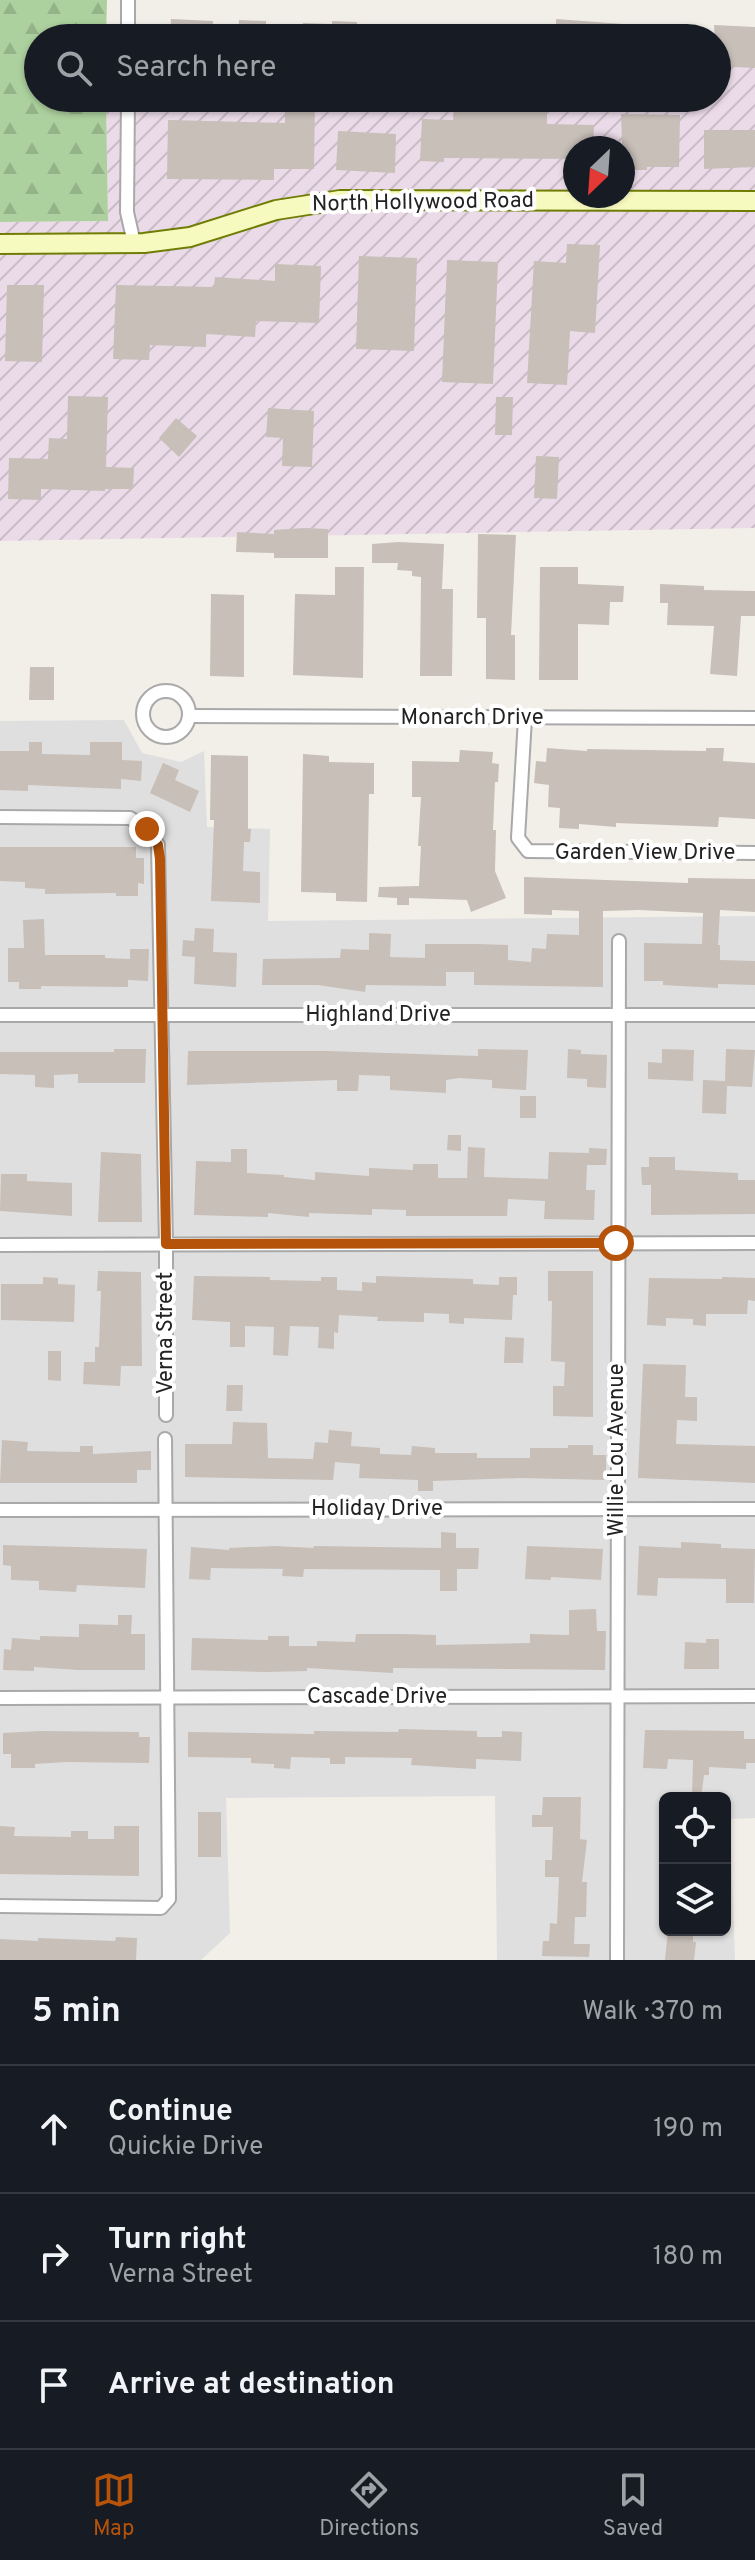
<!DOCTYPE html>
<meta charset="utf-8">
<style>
:root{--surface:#171b24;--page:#242831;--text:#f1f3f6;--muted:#9ea1a6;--line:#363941;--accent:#b45309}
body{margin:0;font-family:Overpass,sans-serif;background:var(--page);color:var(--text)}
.controls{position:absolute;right:24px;bottom:24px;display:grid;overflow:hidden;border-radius:12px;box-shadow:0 2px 6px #0004}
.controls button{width:72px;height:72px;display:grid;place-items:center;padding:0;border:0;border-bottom:2px solid var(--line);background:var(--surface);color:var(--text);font:40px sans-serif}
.compass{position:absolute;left:563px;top:136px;width:72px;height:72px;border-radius:50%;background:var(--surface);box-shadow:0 2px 6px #0004;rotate:205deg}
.stop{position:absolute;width:24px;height:24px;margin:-18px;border:6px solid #b45309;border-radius:50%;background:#fff}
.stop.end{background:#b45309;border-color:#fff;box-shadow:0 2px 8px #0008}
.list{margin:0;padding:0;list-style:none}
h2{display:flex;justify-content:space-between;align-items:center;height:104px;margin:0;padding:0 32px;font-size:34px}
h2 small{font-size:26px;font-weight:400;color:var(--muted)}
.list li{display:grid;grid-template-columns:52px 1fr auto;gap:24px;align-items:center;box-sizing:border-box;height:128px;padding:0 32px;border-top:2px solid var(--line)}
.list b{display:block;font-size:30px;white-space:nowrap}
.list p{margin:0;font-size:26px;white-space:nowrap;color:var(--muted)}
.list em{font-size:26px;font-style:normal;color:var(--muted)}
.icon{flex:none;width:44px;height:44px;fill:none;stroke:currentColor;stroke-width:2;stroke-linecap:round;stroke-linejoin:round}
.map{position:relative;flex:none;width:755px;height:1960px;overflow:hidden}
.search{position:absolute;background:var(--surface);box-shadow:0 2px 6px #0004;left:24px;right:24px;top:24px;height:88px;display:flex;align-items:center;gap:20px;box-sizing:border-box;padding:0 28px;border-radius:44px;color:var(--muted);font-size:30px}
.sheet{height:488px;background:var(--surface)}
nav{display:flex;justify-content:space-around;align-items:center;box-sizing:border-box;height:112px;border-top:2px solid var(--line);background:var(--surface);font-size:22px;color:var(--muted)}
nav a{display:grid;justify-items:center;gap:4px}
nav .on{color:var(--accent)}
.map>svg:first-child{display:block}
</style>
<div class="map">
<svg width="755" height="1960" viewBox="0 0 755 1960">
<defs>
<pattern id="industrial-furrows" width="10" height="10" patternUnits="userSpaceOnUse" patternTransform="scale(2)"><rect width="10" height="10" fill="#ebdbe8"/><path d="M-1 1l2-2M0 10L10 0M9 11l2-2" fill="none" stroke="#c9bcc7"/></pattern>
<pattern id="forest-firs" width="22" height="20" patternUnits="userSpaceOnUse" patternTransform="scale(2)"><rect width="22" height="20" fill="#add19e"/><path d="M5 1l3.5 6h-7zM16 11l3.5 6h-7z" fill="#95b388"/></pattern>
</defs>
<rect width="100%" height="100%" fill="#f2efe9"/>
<path fill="#e0dfdf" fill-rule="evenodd" d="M124,720L142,753L181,762L204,751L207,827L270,829L268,921L755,916V1818L730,1819L735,1960H497L495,1796L226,1798L230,1933L201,1960H0V721ZM665,1798H725V1930H665Z"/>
<path fill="url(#industrial-furrows)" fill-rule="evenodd" d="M717,53H755V528L0,541V222L108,221L106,98H717ZM575,148H623V196H575Z"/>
<path fill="url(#forest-firs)" d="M0,0H107L106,38H38V98H106L108,221L0,222Z"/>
<g fill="#c7bfb8">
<path d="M171,19L213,21L212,38H170Z"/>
<path d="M556,19L650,26L649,38H523V24L556,25Z"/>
<path d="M239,20L266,21V38H238Z"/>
<path d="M332,21L357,22V26H496V38H303V23L332,24Z"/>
<path d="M714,25L755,27V68L717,66Z"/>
<path d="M285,98H315L314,169H274V180L167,179L168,120L285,123Z"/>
<path d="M454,98L547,102V124L594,125L593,148H575V159L444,158V162L420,161L422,119L453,120Z"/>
<path d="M621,114L680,115L679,167H647V170H623Z"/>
<path d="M704,130H755V167L704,169Z"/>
<path d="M338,131L396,134L395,173L336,170Z"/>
<path d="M567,244L600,245L595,333L570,331L567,385L527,383L534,261L566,263Z"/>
<path d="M359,256L417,258L414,351L356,349Z"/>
<path d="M447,260L498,262L493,384L442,382Z"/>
<path d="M275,264L321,266L319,323L256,321L255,337L206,334V347L150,345L149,360L113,359L116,285L214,287L215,277L275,281Z"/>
<path d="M7,285H44L42,362L5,361Z"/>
<path d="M68,396L108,397L106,467L134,468L133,489H105V491L41,489V500L8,499L9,458L48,459L49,438L67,439Z"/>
<path d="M496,397H513L512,435H495Z"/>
<path d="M268,408L314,411L312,467L282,466L283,438L266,437Z"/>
<path d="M176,418L197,436L179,457L159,438Z"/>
<path d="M536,456L559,457L557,499L534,498Z"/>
<path d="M304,528L328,529V558H274V553L236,552L237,532L274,534V530Z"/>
<path d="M478,534L516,535L511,635H515V680L486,679V618H477Z"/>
<path d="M398,542L444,544L442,589H453L452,676H420L421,577L412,576V571L397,570L398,563H372V544Z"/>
<path d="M335,567H364L363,678L293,675L295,594L335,595Z"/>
<path d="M540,567H578V584L624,586L623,602H610L609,625L578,624V680H539Z"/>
<path d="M660,584L704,586V590L755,591V616H741L737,676L710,674L714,626L667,625L668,603H660Z"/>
<path d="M211,594L244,595V677L210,676Z"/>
<path d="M30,667H54V700H29Z"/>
<path d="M29,742H42V754L90,755V742H122V760L142,761L141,781L121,779V789L28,785V791L0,790V751H29Z"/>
<path d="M547,748L587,751V749L706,751V748H724L723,761L755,763V819L719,817L718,827L616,823V827L579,824V829L559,828L560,808L548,807L549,785L534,783L536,761L546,762Z"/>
<path d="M460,750L493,752L492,763L499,764L498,782H495L493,830H496L495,871L506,898L471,912L467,900L409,898V905H397V898L378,897L379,887L419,886L421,846H418L421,797H412V761L459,762Z"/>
<path d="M303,754L329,756V762L374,763V794H369L367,902L336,901V893L301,892Z"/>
<path d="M211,755L248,756V829H251L250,842H244L243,871L260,872V903L211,901L214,820H210Z"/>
<path d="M163,763L179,770L175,780L199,791L190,812L150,793Z"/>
<path d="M0,847H136V858H144V884L138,883V896H116V893L45,894V889L25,888V882L0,881Z"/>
<path d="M524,877L688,883V878L755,879V912L720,910L718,945H720V960L755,961V985L718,984V988L663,985V981H644V943L702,944L703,913L639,910L603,911V987L474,985V972H446V986L366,985L365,992L318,985H262L263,959L340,958L341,949L369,950V933L391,934L390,957L425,958V944H477L508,945V960L531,962L532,948L546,949L547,934L579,935V911L552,910V915L524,914Z"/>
<path d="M44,919L45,955H105V958L130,959V949H149L148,981L128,980V987L41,986V989H19V982H8V948H24L23,920Z"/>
<path d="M195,928L214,929L213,952L237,953L236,987L194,984L195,957L182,956L183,940L194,941Z"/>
<path d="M114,1049H146L145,1083H78V1074L54,1075V1088L35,1087V1075L0,1074V1052H114Z"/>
<path d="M478,1049L528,1050L526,1090L492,1088V1080L459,1078L446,1080V1093L390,1090V1076L359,1075L358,1091H337V1080L187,1085L188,1051H327L478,1056Z"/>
<path d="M568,1049L581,1050V1054L607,1055L606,1088L587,1087V1079L567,1078Z"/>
<path d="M662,1049L694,1050L693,1081L648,1079V1062L662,1063Z"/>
<path d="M726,1049L755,1050L752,1087L727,1086L726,1114L702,1113L703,1080L725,1081Z"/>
<rect x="520" y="1096" width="16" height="22"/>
<path d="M448,1135H461V1151L447,1150Z"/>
<path d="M468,1147L485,1148L484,1177L548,1179L549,1152L589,1153V1148L607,1149L606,1165H587L586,1190H595L594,1220L544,1219L545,1201L508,1199L507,1216H406V1210L372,1209V1215L309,1213V1217L268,1213V1217L194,1215L196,1161L231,1162V1149H247V1173L284,1175V1177L315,1180V1172L369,1176V1168L413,1170V1164H438V1178H467Z"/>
<path d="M101,1152L141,1154L142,1222H98Z"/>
<path d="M649,1157H675V1170L738,1173V1180H755V1214L651,1215V1185H642L641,1167H649Z"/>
<path d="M1,1174H27V1181L72,1183V1216L0,1211Z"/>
<path d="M98,1271L141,1272L142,1366H121L120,1386L83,1384L84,1362H95V1347H99L101,1291H97Z"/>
<path d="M548,1271H593V1417L553,1416V1386H564L565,1362L551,1361L552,1301H548Z"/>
<path d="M194,1276L270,1277V1280L321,1281V1277H337V1290L362,1291V1282L376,1283V1276L473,1279V1284L499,1285V1277H517V1295H513L512,1320L464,1318V1324L449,1323V1314L424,1313V1322L377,1321L378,1317L339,1315L338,1333L334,1332V1349L318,1348L319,1327L290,1326L288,1356L273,1355L274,1327L245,1326V1347H230V1322L192,1320Z"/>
<path d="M43,1277L58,1278V1284L75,1285L74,1322L1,1320V1284H43Z"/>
<path d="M722,1277L755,1278V1301L748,1300L747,1314H706V1326L693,1325V1319L666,1318V1326L647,1325L649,1278L722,1279Z"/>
<path d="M505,1337L524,1338L523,1363H504Z"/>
<path d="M48,1351H61V1381L48,1380Z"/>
<path d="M643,1364L686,1365L685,1397H697V1421L677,1420L676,1444L755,1446V1483L638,1478Z"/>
<path d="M227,1385H243L242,1411H226Z"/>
<path d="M233,1422L267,1423L268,1458L313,1459L315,1442L328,1443L329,1430L352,1432L351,1446L380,1448V1454L411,1455L412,1446L435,1448V1453H477V1458H530V1448H568V1445H593V1455H606V1480L520,1478L433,1481V1491H418V1480L359,1478L360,1464L335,1462L333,1480L185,1477V1444H232Z"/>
<path d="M2,1440L28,1442L27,1451L80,1452V1446H93V1454L151,1451V1470H137V1483H0Z"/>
<path d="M441,1532L456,1533V1548H479L478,1569H457V1591H440V1570L304,1569L303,1577L282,1576L283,1569L211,1568L210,1580L189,1579L191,1547L229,1550V1548L275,1546L313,1548L314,1546L441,1548Z"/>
<path d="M681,1542L721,1544V1548L755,1549L754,1603H726V1579L658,1578L657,1596L637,1595L639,1546L681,1548Z"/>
<path d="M3,1545L147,1549L145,1588L77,1585L76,1592L39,1590V1581L11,1580V1566L3,1565Z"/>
<path d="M527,1546L603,1549L601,1580L551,1577V1580L525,1579Z"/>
<path d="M596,1609L597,1631H606L605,1670L393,1668V1673L307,1668V1671L265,1672L191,1670L192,1638L268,1640V1636H289V1646H317V1641L355,1642L356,1634H402L436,1635V1645L530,1643V1634L569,1635V1610Z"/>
<path d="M118,1615H132L131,1634H145V1670H78L34,1667V1671L3,1670L4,1649L11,1650L12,1638L40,1640V1636L79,1637V1624L118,1625Z"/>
<path d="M706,1639H719V1669H684L685,1642L706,1643Z"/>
<path d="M399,1729L477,1731V1737H502V1731L522,1732L521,1761L476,1759V1769L411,1765L412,1758L345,1757V1764H330V1758L291,1757L290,1769L274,1768V1764L251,1763V1758L188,1757V1732L314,1734V1731L398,1732Z"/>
<path d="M645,1730L744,1731V1739H755V1763H746V1769L709,1767V1775H704L701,1798H692L693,1760L668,1759L667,1769L643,1768Z"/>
<path d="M40,1731L139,1732V1737H150L149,1763L66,1762L35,1764V1768H11V1754H3V1733Z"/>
<path d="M543,1797H581L580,1839L587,1840L582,1882H587L586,1917H575L574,1944H590L589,1957L542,1956L543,1941H549L550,1923L557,1924L559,1877H545V1860H552L553,1827H532V1815H542Z"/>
<rect x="198" y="1812" width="23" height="45"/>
<path d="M0,1826L15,1827L14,1836L71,1837V1831H88V1839H114V1826H139V1876L0,1874Z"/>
<path d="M668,1930H693V1942H696L694,1960H665Z"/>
<path d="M116,1937L137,1938L136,1960H0V1939L38,1941V1938L115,1941Z"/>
</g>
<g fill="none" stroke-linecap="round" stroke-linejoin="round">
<defs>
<g id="street">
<path d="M128,38V0"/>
<path d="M128,98L127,212L134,243"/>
<circle cx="166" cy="714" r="23"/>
<path d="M190,716L755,718"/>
<path d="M525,718L518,838L528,851L755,853"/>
<path d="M0,817L130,818L147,829L158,845L166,1244V1415"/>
<path d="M0,1015H755"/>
<path d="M0,1245L755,1243"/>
<path d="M0,1510L755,1509"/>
<path d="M0,1698L755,1696"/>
<path d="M0,1906L161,1908L169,1899L165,1439"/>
<path d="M617,1960L619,941"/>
</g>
<path id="secondary" d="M0,244L144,243L190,237L276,210L340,200L755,201"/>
</defs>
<use href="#street" stroke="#a9a9a9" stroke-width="16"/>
<use href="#secondary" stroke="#707d05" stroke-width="22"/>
<use href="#street" stroke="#fff" stroke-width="12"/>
<use href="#secondary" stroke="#f7fabf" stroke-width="18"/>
</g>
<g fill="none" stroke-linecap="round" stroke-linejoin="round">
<path stroke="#b45309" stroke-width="10" d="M147,829L158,845L160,859L166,1244L616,1243"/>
</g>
<g text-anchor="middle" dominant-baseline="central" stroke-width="8" stroke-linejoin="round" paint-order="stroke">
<g font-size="22" fill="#222" stroke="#fff">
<text transform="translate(423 203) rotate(-1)">North Hollywood Road</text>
<text x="472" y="718">Monarch Drive</text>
<text x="645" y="853">Garden View Drive</text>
<text x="378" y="1015">Highland Drive</text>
<text transform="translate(166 1333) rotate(-90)">Verna Street</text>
<text transform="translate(617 1450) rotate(-90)">Willie Lou Avenue</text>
<text x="377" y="1509">Holiday Drive</text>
<text x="377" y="1697">Cascade Drive</text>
</g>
</g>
</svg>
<div class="controls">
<button><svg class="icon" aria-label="locate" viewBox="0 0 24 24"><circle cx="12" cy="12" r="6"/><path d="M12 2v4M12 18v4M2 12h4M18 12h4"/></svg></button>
<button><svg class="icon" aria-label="layers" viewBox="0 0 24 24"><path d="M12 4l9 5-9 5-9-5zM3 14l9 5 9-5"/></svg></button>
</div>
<svg class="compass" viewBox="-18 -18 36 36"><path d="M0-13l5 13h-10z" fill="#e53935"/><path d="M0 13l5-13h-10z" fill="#9ea1a6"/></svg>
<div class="stop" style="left:616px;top:1243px"></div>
<div class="stop end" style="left:147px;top:829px"></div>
<div class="search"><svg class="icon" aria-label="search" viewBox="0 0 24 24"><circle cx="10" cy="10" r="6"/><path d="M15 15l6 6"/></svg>Search here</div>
</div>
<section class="sheet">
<h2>5 min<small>Walk · 370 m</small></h2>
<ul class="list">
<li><svg class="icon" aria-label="ahead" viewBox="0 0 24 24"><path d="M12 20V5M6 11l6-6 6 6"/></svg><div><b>Continue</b><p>Quickie Drive</p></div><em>190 m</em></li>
<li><svg class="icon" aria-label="right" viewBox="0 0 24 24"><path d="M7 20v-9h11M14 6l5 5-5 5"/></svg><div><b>Turn right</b><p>Verna Street</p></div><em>180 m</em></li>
<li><svg class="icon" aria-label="arrive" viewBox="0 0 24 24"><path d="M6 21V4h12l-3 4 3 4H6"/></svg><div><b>Arrive at destination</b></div></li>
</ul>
</section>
<nav>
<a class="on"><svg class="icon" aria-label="map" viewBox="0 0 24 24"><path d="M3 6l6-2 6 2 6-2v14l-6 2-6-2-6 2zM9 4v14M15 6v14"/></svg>Map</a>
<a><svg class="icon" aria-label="directions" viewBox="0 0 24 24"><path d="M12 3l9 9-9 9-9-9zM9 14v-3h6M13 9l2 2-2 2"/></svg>Directions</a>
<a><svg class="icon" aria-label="saved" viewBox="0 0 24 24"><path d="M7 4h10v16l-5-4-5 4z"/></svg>Saved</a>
</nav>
